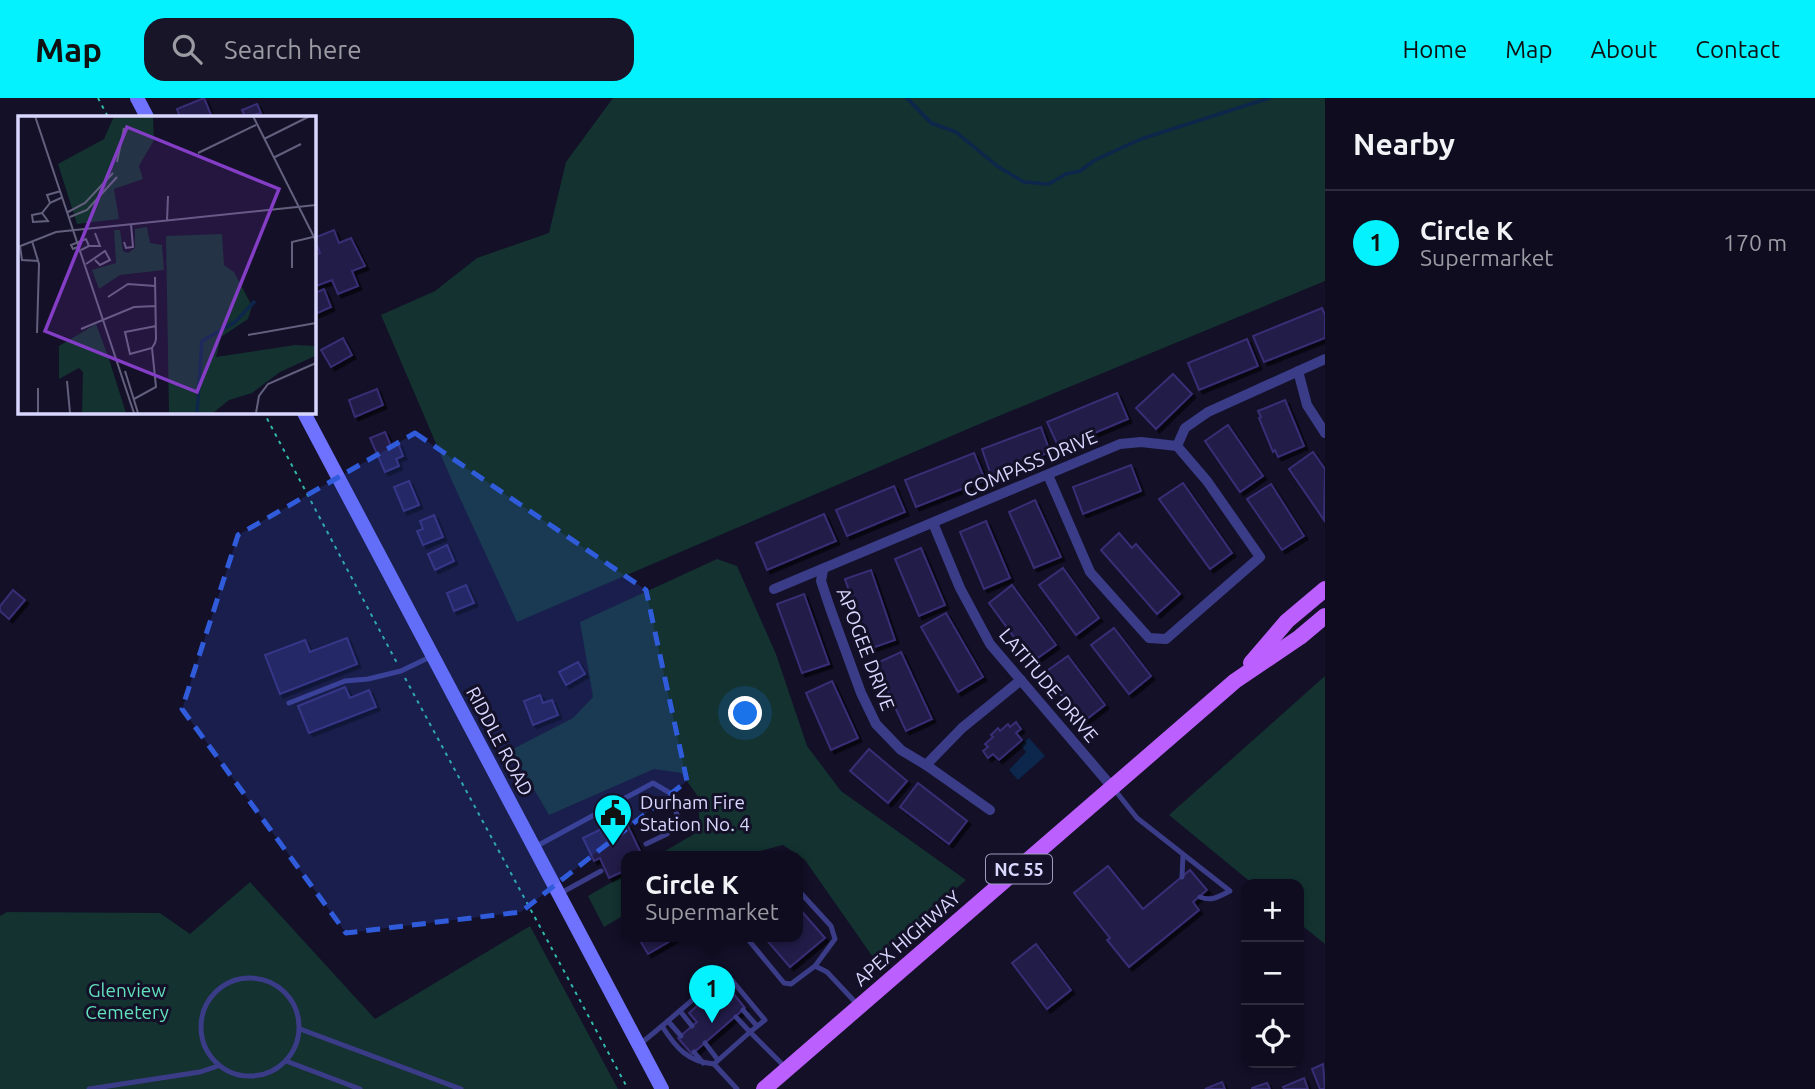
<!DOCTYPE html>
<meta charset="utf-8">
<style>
:root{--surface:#0e0c1e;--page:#171527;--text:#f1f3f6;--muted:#9b9ba4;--line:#2e2c3c;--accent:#04f1fe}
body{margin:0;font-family:Ubuntu,sans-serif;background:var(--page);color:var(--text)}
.controls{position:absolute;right:21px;bottom:21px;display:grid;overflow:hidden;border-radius:14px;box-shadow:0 4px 10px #0003}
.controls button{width:63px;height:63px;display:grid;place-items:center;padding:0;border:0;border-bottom:2px solid var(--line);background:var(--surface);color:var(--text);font:35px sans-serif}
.you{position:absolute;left:746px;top:616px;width:24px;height:24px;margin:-18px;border:5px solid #fff;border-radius:50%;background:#1a73e8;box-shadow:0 0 0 10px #1a73e833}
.badge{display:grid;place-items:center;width:46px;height:46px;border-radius:50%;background:var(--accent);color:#111;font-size:23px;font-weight:700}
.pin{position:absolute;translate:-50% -58px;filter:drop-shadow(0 2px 4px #0008)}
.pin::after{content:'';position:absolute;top:37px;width:24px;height:21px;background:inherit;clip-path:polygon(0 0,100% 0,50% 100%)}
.popup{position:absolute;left:621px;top:753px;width:182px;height:91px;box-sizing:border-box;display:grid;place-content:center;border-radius:14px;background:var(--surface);filter:drop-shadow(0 2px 5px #0005);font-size:23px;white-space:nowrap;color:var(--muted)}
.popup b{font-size:26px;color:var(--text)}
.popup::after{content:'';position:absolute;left:50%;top:100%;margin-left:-14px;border:14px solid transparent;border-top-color:var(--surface)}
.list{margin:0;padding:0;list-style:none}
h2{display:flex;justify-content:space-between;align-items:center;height:91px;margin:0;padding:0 28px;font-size:30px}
h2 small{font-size:23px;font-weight:400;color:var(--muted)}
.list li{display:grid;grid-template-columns:46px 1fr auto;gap:21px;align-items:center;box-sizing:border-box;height:105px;padding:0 28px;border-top:2px solid var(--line)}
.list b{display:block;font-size:26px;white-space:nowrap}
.list p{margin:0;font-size:23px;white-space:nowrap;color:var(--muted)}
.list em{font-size:23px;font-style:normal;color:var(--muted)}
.icon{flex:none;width:38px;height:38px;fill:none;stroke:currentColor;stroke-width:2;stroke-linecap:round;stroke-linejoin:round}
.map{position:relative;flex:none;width:1325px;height:991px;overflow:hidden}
header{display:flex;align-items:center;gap:42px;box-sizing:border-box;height:98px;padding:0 35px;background:var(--accent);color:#111}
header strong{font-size:33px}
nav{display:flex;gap:38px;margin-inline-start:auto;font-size:24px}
.search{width:490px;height:63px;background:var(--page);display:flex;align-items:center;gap:18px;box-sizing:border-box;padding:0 24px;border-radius:21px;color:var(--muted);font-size:26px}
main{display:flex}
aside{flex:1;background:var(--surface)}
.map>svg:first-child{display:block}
</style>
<header>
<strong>Map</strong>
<div class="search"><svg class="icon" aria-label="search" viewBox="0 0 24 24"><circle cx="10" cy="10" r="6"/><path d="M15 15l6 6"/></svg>Search here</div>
<nav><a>Home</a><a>Map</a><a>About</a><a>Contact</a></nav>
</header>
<main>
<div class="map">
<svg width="1325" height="991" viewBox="0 0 1325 991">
<defs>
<filter id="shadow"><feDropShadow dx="3.5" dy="3.5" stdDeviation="0" flood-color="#0009"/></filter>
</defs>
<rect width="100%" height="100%" fill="#131028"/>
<g fill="#133230">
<path d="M613,0H1325V183L970,330L517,524L452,383L381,217L435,193L477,160L549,135L566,64Z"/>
<path d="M717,461L737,468L776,556L807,648L841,693L966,782L875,862L805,762L783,747L737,759H655L699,733V700L681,675L654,671L549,717L511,652L573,620L593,599L580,524Z"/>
<path d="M1325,578V846L1299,825V786H1253L1169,717Z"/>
<path d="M626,776V816L604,829L588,798Z"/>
<path d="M250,784L375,921L530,828L618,991H0V818L7,814L160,815L190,836Z"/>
</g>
<path fill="#0d264b" d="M1029,640L1045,658L1018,682L1009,672L1026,654L1021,647Z"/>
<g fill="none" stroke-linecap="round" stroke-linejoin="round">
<path stroke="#0d264b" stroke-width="3.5" d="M907,0L931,25L956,34L997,68L1024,84L1049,86L1066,76L1080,73L1095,62L1141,41L1269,0"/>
</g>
<g fill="#231c49" stroke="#392e75" stroke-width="2" filter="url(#shadow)">
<path d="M204,0L212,19H180L177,11Z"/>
<path d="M257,6L261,15L245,19L242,12Z"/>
<path d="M334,132L339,145L351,140L365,168L352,173L358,188L338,196L332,182L313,189V158L320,155L314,140Z"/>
<path d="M324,191L331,209L313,217V196Z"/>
<path d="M1322,210L1325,217V240L1264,264L1253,238Z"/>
<path d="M343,240L352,257L331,269L321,252Z"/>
<path d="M1247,241L1258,268L1199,292L1188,265Z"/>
<path d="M1173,276L1192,296L1156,331L1136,310Z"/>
<path d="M377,291L383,307L355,319L349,302Z"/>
<path d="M1117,295L1128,321L1059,350L1047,324Z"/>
<path d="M1285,302L1304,348L1278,359L1275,352L1273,354L1259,320L1261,319L1258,313Z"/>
<path d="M1228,327L1263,378L1240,394L1205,343Z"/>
<path d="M1041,329L1050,354L1000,374L1001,377L992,380L982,351Z"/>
<path d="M385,334L391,348L398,345L403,358L396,361L399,368L385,374L370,340Z"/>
<path d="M1313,354L1325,371L1324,422L1289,371Z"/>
<path d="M974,355L985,382L916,409L905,382Z"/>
<path d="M1131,367L1141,393L1083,416L1073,389Z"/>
<path d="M409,383L419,407L404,413L394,389Z"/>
<path d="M1183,385L1232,455L1210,471L1159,401Z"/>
<path d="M1271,386L1304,438L1282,452L1247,401Z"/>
<path d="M894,388L905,414L847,438L836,412Z"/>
<path d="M1035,402L1061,459L1034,470L1009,414Z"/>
<path d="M824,416L836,443L767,472L756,445Z"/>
<path d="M434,417L443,439L423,447L417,433L423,431L420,423Z"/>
<path d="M986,423L1010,480L984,491L960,434Z"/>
<path d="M1119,435L1132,450L1136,446L1180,496L1157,516L1101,452Z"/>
<path d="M447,447L454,463L435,472L428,456Z"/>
<path d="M921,450L945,507L919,518L895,461Z"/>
<path d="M1063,470L1099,520L1076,537L1039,487Z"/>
<path d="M871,472L895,542L869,551L845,481Z"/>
<path d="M466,487L474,505L454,513L447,495Z"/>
<path d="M1012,487L1056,547L1032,564L989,505Z"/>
<path d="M13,492L25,502L9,521L0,513V508Z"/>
<path d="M804,496L829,566L802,575L777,506Z"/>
<path d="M946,515L983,579L958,594L921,529Z"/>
<path d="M1114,530L1151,578L1129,596L1091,547Z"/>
<path d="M347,540L357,566L280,596L265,557L305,542L310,554Z"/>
<path d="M901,554L932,621L906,633L875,566Z"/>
<path d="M1068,558L1105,607L1083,624L1044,575Z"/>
<path d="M578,564L585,576L566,587L559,574Z"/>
<path d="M832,583L858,640L831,652L806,595Z"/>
<path d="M345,589L350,600L369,592L376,609L309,635L298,608Z"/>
<path d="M540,597L543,605L552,602L558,617L533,627L524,603Z"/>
<path d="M1016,624L1021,631L1016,635L1022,642L999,662L993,656L988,660L983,653L988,649L985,646L993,639L991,637L998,630L1000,633L1008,626L1010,629Z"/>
<path d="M869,651L907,683L888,705L850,673Z"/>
<path d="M918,685L967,723L949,746L900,709Z"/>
<path d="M624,720L643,759H626V772L609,780L600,760L594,763L583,740Z"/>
<path d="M1108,768L1143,811L1190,772L1207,792L1193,804L1199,812L1129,869L1107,842L1110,840L1074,795Z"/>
<path d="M798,809L825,840L790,869L764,839H798Z"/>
<path d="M638,839H677L648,856Z"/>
<path d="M1036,846L1071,892L1047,911L1012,865Z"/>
<path d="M732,894L745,910L692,956L678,940L697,924L689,915L707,899L715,909Z"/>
<path d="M1323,966L1325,991H1320L1312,971Z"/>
<path d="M1304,980L1308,991H1284L1283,989Z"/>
<path d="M1222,984L1225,991H1205Z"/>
<path d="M1267,985L1270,991H1252V990Z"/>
</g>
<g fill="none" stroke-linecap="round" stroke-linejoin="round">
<g stroke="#30baac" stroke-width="2" stroke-dasharray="3.5 5" stroke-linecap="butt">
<path d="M98,0L108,19"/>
<path d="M263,313L397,565"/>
<path d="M405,580L628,991"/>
</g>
<g stroke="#3b3c87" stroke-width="5">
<path d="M289,605L345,583L368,581L401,573L430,559"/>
<path d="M1114,691L1137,720L1230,793C1220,798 1212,804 1200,799"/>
<path d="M535,749L653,685L670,695L678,720L667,736L646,746"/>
<path d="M1182,779L1183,757"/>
<path d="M559,796L601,773"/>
<path d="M746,839L784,885L791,886L815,868L835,841L831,828L798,792"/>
<path d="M815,868L827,874L857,906"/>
<circle cx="250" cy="929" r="49"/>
<path d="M717,882L729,897"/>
<path d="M709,888L722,902"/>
<path d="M743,912L757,928"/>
<path d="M680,913L692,928"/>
<path d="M668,923L681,938"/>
<path d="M662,928L725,874L765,922L750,934L736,919"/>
<path d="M300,931L461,991"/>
<path d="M705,945L718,962"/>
<path d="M639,947L662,928C676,950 688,964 714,966"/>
<path d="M694,954L703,965"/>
<path d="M286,963L360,991"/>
<path d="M89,991L200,974L218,968"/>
<path d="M737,991L714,966L750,934L786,970"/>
</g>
<g stroke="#3b3c87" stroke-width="10">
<path d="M1298,273L1307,307L1325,335"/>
<path d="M1177,348L1185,330L1208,314L1325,261"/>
<path d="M933,425L960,490L990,546L1112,689"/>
<path d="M823,472L821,483L830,510L861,595L876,626L901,652L926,667L990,712"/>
<path d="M774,491L1120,346L1141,344L1177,348L1207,383L1260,459L1166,541L1149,540L1090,474L1048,377"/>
<path d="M926,667L962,630L1021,582"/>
</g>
<g stroke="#6f72ff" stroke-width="14">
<path d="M137,0L147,19"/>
<path d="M303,313L662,991"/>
</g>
<g stroke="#bb5fff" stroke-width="16">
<path d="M1251,565L1287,523L1325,491"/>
<path d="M764,991L1235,583L1300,539L1325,518"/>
</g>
</g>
<path fill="#305cdc" fill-opacity="0.2" stroke="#305cdc" stroke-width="5" stroke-dasharray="14 9" stroke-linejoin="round" d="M415,335L646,492L687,683L521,814L346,835L182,611L238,437Z"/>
<defs>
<symbol id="civic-pin" viewBox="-11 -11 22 30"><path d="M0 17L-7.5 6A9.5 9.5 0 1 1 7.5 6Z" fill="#04f1fe" stroke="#131028"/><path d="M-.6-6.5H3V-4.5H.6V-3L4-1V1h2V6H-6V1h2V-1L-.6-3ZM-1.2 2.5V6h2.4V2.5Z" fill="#111"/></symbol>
</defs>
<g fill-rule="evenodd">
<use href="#civic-pin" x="591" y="693" width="44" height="60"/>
</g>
<g text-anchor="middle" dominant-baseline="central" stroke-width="6" stroke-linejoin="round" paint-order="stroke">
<rect fill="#131028" stroke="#9e9bbe" stroke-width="2" x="986" y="756.5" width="66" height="29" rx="5"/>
<g font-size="18" font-weight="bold" fill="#dad7ff">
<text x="1019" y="771">NC 55</text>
</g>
<g font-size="19" fill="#dad7ff" stroke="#131028">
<text transform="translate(1030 365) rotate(-23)">COMPASS DRIVE</text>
<text transform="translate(866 551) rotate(69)">APOGEE DRIVE</text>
<text transform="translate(1049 587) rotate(50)">LATITUDE DRIVE</text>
<text transform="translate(500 643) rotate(62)">RIDDLE ROAD</text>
<text transform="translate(907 840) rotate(-41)">APEX HIGHWAY</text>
</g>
<g font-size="19" fill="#dad7ff" stroke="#131028" text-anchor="start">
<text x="640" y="704">Durham Fire<tspan x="640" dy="22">Station No. 4</tspan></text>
</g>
<g font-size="19" fill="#62e0bb" stroke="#131028">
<text x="127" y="892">Glenview<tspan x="127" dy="22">Cemetery</tspan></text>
</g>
</g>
<g transform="translate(18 18)">
<rect width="298" height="298" fill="#131028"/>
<path d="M96,0H135L136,24L121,50L125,63L96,73L101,103L59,108L40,48L86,23ZM129,111L132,127L144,129L146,154L102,159L81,173L74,154L98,147L96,114H102L105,135L110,137L117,132V113ZM204,118L206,149L216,156L234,190L230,203L203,221L198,241L277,229L297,230V240L262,256L234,277L211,284L195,297H151L148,120ZM78,208L90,240L108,297H64L65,256L61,252L41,263V230Z" fill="#133230"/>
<path fill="none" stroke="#0d264b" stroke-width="3.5" d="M179,297L184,225L217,206L237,185"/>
<path fill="none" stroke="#63607e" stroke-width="2" d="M17,0L116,297M235,0L298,125M246,23L292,0M180,37L238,9M255,42L283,28M99,46L106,12M43,75L29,79L32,87L45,81M50,96L67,87L95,57M24,97L30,105L15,106L14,99L24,97L32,87M52,101L69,94L99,61M149,105L150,80M14,125L21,148L19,217M106,126L108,132L115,131L113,108M2,130L4,144L21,145M62,130L55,133L53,129L68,123L71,130L63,134M71,130H82L77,117M0,131L38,116L298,89M68,148L87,135L92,144L82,149L77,144M274,152V126L295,121M137,161L138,223L137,227L134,232L112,238L107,216L138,210M90,181L110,168L137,170M63,213L116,191L138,190M230,219L298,207M107,255L120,297M49,265L52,297M20,272V297M116,283L138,271L134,232M238,297L241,280L250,268L298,247"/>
<path fill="#843dc5" fill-opacity="0.15" stroke="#843dc5" stroke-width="3.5" d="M109,11L261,73L179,276L27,215Z"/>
<rect width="298" height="298" fill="none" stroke="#dad7ff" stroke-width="3.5"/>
</g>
</svg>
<div class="controls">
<button>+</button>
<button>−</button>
<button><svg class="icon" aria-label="locate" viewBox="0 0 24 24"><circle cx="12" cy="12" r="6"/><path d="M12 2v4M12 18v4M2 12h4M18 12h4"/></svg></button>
</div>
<div class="you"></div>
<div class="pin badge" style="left:712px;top:925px">1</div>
<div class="popup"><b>Circle K</b>Supermarket</div>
</div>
<aside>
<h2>Nearby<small></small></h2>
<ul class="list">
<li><span class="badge">1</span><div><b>Circle K</b><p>Supermarket</p></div><em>170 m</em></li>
</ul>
</aside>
</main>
